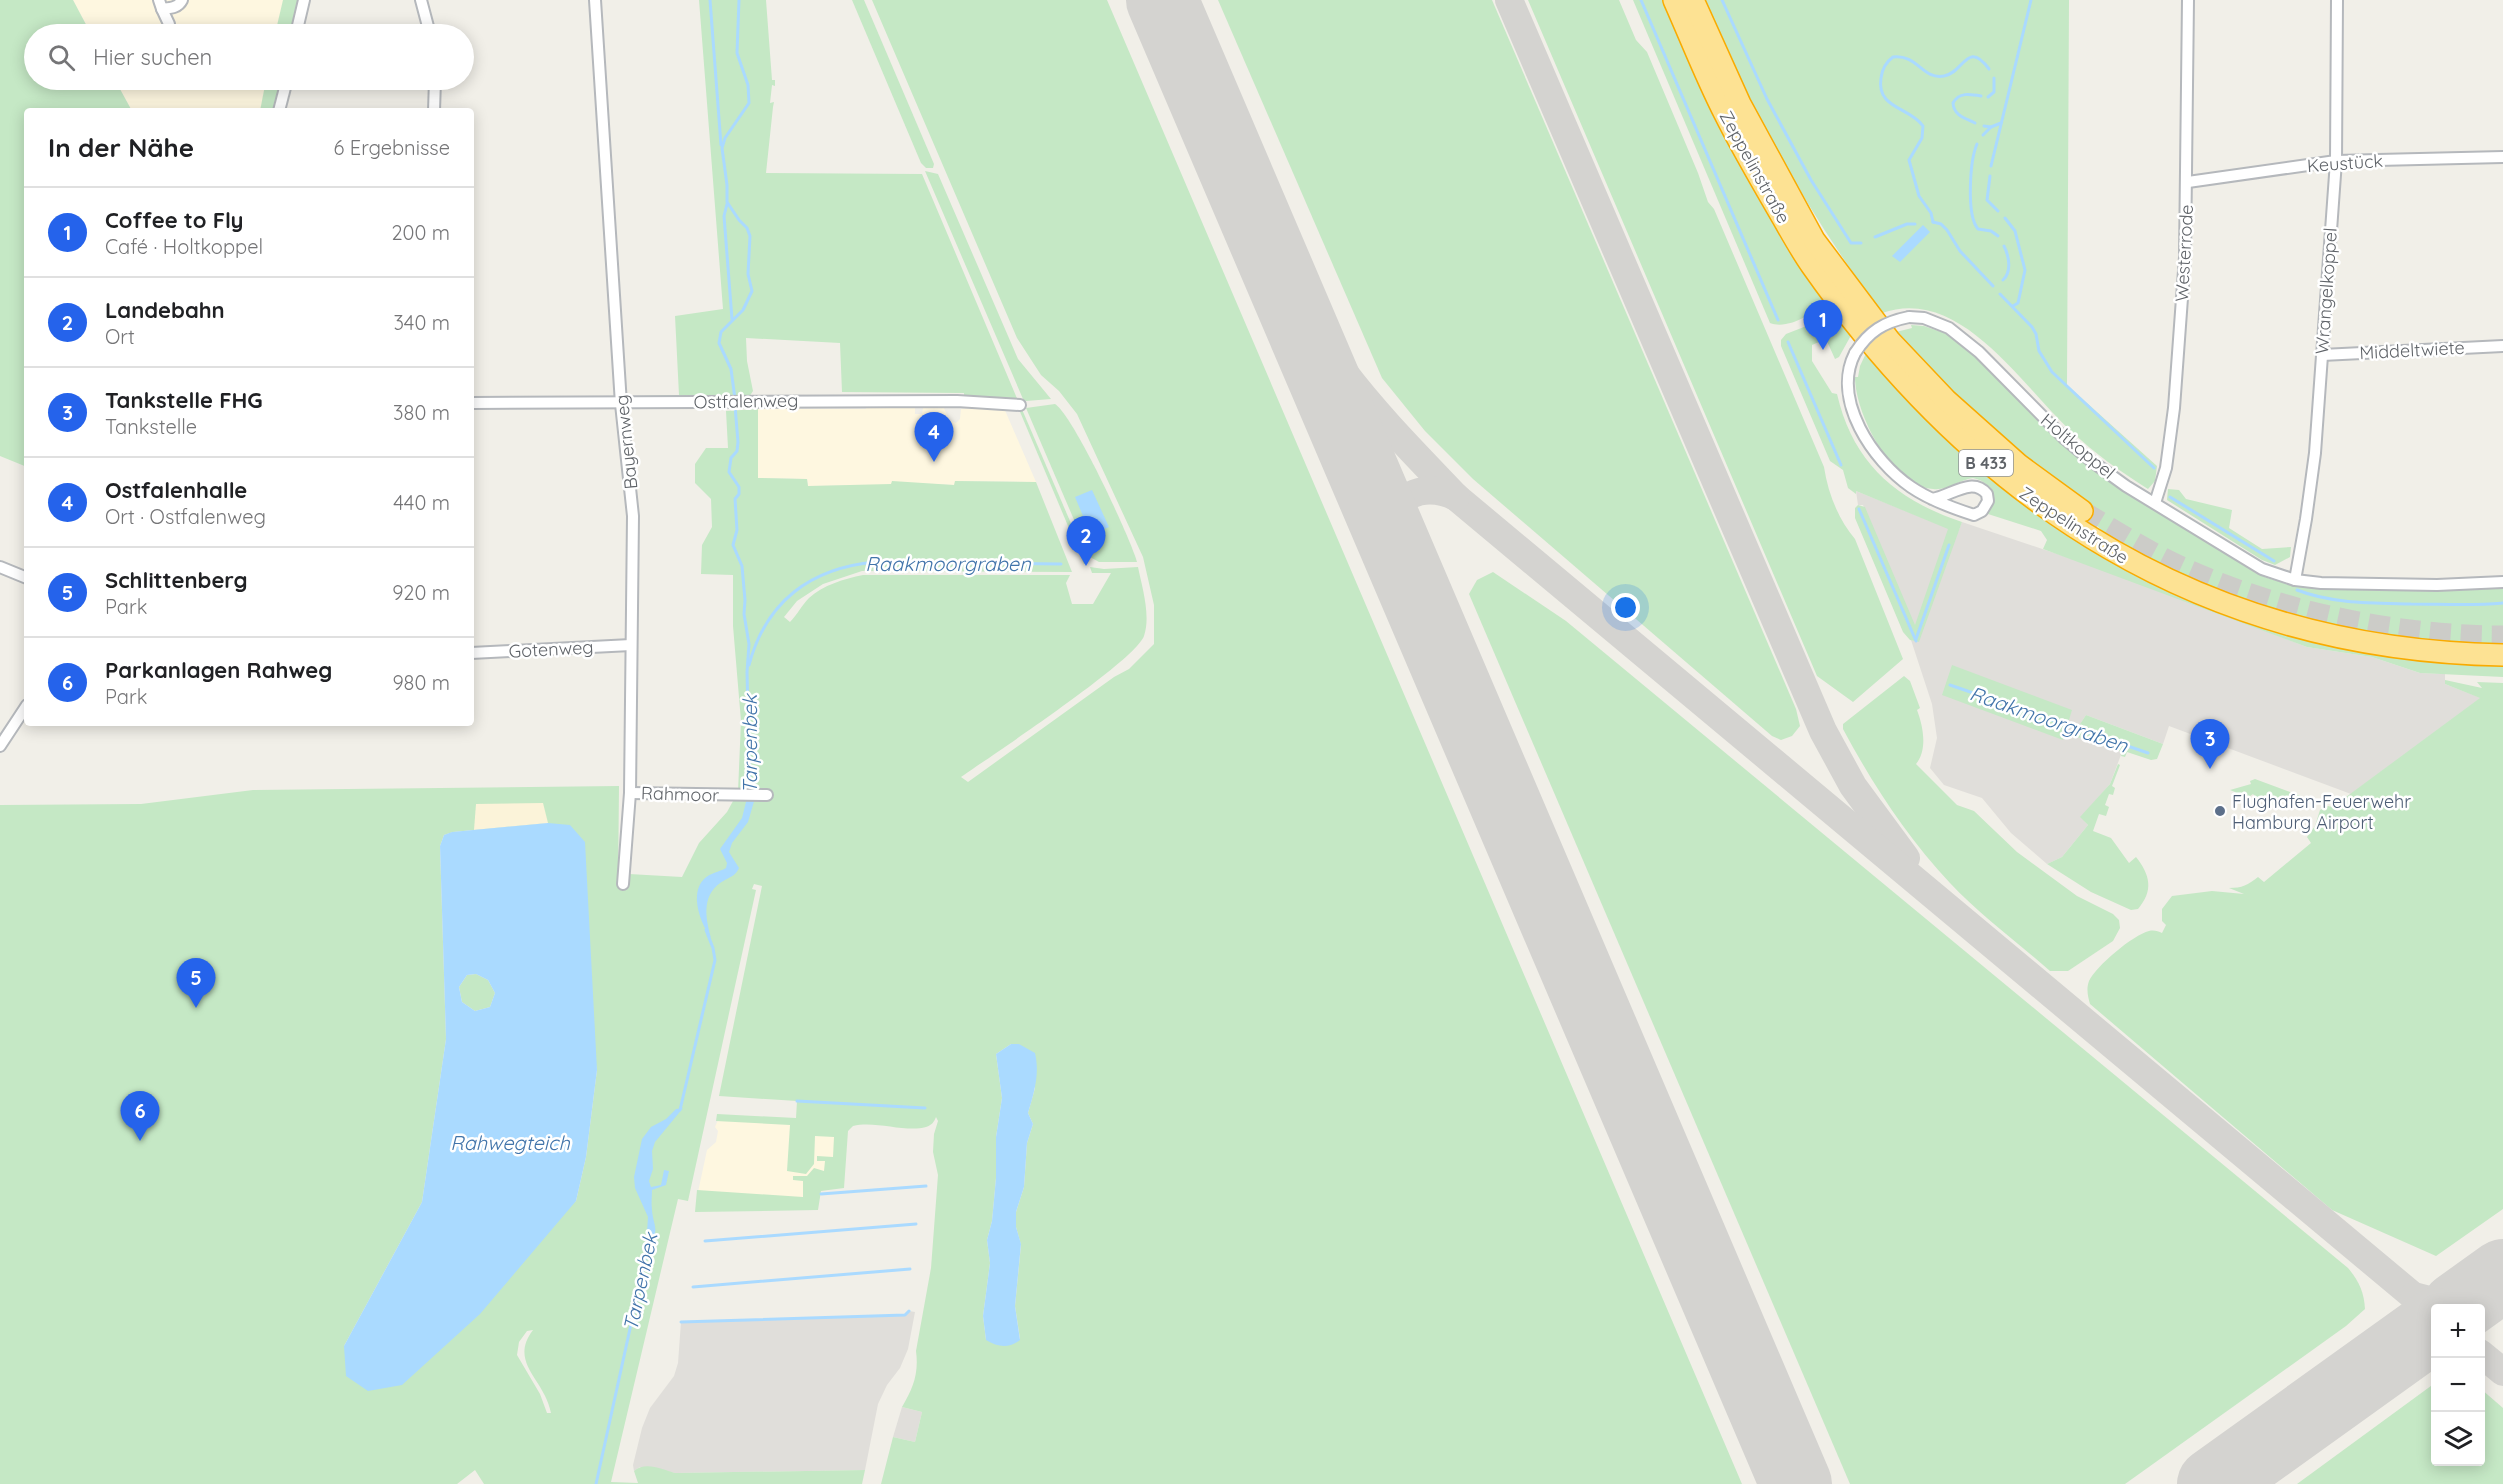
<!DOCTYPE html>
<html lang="de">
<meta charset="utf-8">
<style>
:root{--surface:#fff;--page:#f6f6f6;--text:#202124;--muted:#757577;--line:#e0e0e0;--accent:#2563eb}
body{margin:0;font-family:Quicksand,sans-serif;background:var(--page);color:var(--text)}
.controls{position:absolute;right:18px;bottom:18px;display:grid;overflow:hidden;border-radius:6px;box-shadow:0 3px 15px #0003}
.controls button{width:54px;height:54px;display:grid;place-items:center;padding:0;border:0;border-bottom:2px solid var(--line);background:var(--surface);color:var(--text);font:30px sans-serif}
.you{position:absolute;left:1626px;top:608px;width:21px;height:21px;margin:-15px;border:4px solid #fff;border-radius:50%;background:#1a73e8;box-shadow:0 0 0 9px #1a73e833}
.badge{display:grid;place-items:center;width:39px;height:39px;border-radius:50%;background:var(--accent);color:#fff;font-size:20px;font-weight:700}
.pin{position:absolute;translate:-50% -50px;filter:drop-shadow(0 2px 3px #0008)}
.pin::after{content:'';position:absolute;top:32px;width:21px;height:18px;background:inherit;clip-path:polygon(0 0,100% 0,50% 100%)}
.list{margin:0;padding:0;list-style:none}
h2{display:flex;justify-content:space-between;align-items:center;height:78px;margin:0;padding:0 24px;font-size:26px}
h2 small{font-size:20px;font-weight:400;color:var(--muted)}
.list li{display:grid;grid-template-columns:39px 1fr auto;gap:18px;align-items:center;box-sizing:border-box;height:90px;padding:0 24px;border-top:2px solid var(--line)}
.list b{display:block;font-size:22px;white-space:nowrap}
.list p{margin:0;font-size:20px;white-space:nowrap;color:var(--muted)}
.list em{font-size:20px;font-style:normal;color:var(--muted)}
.icon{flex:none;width:33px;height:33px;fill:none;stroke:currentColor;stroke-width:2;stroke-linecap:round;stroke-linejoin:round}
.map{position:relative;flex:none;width:2503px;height:1484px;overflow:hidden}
.search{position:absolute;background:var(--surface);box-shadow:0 3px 15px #0003;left:24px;top:24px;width:450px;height:66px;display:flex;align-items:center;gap:15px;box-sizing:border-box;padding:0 21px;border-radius:33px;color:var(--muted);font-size:22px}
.panel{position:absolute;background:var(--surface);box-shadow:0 3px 15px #0003;left:24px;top:108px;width:450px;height:618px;border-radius:6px}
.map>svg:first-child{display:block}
</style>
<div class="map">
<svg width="2503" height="1484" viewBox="0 0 2503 1484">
<rect width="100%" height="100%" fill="#f1efe8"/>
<g fill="#fef7e0">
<path d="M73,0H296L287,34H91Z"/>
<path d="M115,80H275L267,111H132Z"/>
<path d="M866,407L915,408V414H922L923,408H944L949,420L956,423L960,419L961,409L1004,408L1036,482L955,481V485L892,482V485L808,486L807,479L757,478L758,409H866Z"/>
<path d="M718,1120L836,1125L837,1178L814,1179L809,1202L698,1192L707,1150L716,1142L718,1131L715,1127Z"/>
</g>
<g fill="#e0deda">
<path d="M1856,491L1958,532L1962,522L2090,565L2307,647L2372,657L2420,673L2445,674V684L2481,698L2351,794L2169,726L2163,744L2086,715L2080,724L2077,737L2122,752L2110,784L2081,817L2088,825L2062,857L2047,864L2011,833L1982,798L1944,785L1930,768L1937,738L1932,704L1911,640L1919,642L1863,505H1858Z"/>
<path d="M909,1311L915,1312L908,1349L900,1368L887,1385L878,1404L865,1470L675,1473L640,1467L634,1471L633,1465L642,1428L650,1408L674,1376L678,1363L681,1322L904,1315Z"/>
<path d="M902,1407L922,1412L915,1442L893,1437Z"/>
</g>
<g fill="#c5e8c5" fill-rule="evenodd">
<path d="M0,0H73L91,34H34V80H115L132,111H27V467L0,456Z"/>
<path d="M283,0H298L291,34H275Z"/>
<path d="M699,0H766L772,80H775V86L772,85L770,103L774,102L773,107L766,173L922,174L1019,403L964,396V393L842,392L840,343L746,338L747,361L753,391L749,397L641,400V396L679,395L675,316L723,309Z"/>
<path d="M852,0H864L934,164L933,168H926L921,163Z"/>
<path d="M872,0H1107L1742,1484H881L893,1437L915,1442L922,1412L902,1407C913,1388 919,1374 916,1351L931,1268L938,1175L933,1152L934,1134L938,1121L936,1117C934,1122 932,1125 926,1127C906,1133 875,1120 853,1126L848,1131L844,1188L821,1191L818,1210L695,1212L697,1190L803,1197V1181L793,1180V1176H807L814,1168L824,1171L825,1161H817V1156L833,1157L834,1137L815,1136L814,1164L806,1174L787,1171L790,1125L716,1121L717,1114L796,1118L797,1101L719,1096L762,886L754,884L752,889L756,890L688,1201L678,1199L611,1482L638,1483L634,1471C645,1461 662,1469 675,1473L865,1470L862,1484H484L475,1470L457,1484H0V805L141,804L253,790L619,786L618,887H627L629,874L682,877L699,843L727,812L738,792L741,721L733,626V575L701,574L702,545L712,527L711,499L695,483V464L706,448H728L726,411L758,409V478L807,479L808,486L891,484L892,481L954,485L955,481L1036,482L1072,572L862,571L823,584L797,601L784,617L790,622C797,615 802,605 809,598C823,585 844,579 863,575H1070L1066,583L1072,604H1093L1111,573H1092L1090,567L1104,569L1138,567C1142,587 1151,615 1144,636C1135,661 991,756 961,777L968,782L1114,677L1129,669L1154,644V605L1143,557L1077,414L1059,391L1041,375L1017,338ZM547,823L597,1070L586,1157L576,1201L344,1346L422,1202L446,1039L440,846L444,835L453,832ZM1011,1044H1019L1035,1088L1028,1113L1033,1124L1027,1143L1024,1187L1016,1212V1227L1021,1245L1015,1306L1020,1339L986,1340L983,1316L990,1263L987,1240L992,1221L996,1178V1137L1002,1098L996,1054ZM533,1330C508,1363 545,1379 551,1413H547L540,1394L517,1355L519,1342L527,1331Z"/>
<path d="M1218,0H1492L1796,709L1800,726L1792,736L1781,740L1772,736L1473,479L1425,431L1382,378Z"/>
<path d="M1528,0H1619L1636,40L1647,52L1698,173L1708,202L1714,209L1824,467C1828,493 1838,519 1855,539L1903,659L1853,702L1817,676Z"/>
<path d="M1633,0H1666L1825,298C1816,314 1787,330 1770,323Z"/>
<path d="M1705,0H2069L2067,385L2157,466L2155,481L2148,489C2121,472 2094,453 2071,431C2021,385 1960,285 1882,313C1807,212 1754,116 1705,0Z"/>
<path d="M266,80H281L274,111H260Z"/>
<path d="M925,171L938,174L1018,359L1051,399L1026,401L1023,399Z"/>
<path d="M1832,316L1847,322L1854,330L1839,357L1835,359L1826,339L1812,345V361L1832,393L1837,394C1853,463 1896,500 1962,522L1919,642L1910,640L1903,632L1855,518V508L1858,505L1865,507L1915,625L1948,529L1856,491V494L1848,488L1843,470L1830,461L1781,346V340L1786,334Z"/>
<path d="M1911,325L1924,326L1947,334L1975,356L2061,443L2086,464L2123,490L2215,547C2234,550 2242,566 2258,574C2277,583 2298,586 2318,587H2503V648L2390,640L2253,608L2117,545L2026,458L1953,393L1896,332L1912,328Z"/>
<path d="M1868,349L1906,393L2185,593L2503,658V677L2420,673L2372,657L2307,647L2043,549L2047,540L2041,531L1988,514L1993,499C1992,487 1985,481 1973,478C1959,480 1947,491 1933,489C1892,486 1855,414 1855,377H1858L1860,366Z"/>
<path d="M1055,404C1073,415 1130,537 1137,562H1099L1090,557L1026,408Z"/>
<path d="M1018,407H1021L1088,563L1084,564Z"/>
<path d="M2168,489L2179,490L2186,499L2232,510L2229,528L2262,549L2291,547L2290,557L2275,565L2262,560L2167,500Z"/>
<path d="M1493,572L1566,621L2348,1268C2359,1281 2364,1292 2365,1309L2346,1326L2125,1484H1850L1469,594L1477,580Z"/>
<path d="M1952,665L2072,710L2063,740L1942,695Z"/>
<path d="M1904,676L1910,681L1920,708L1917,710C1923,726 1928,749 1916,764L1957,805L1974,811L2017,852L2077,896L2113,914L2119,920L2120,928L2113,941L2068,971H2050C2017,942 1980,915 1950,883C1907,837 1873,785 1843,729V724Z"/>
<path d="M2445,680L2482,688L2477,682L2503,683V1209L2436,1256L2332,1210L2090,1004C2088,997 2086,989 2089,981C2096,966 2133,935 2149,931C2154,930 2158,931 2162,933L2166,925L2162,921V909L2172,896L2212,891L2244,894L2229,888C2242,888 2248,885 2258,877L2264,882L2311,843L2307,837L2315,826L2320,810L2328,806L2332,807L2342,800L2480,698L2445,684Z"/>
<path d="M2086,715L2163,744L2157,759L2151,760L2127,752L2125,757L2121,756L2122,752L2077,737L2080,724Z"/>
<path d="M2118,764L2120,765L2112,786L2115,788L2113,795L2109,794L2105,805L2109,807L2106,816L2099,814L2093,831L2111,838L2129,863L2136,857C2150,875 2154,890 2138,909L2131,910L2091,892L2047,864L2062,857L2088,825L2080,817L2110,784Z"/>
<path d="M2255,779L2301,796L2295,800L2290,795L2274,807L2265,795L2258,800L2253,794L2243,801L2235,792L2230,790L2251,784L2250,781Z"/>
<path d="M476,974L488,980L495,993L490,1007L475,1011L462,1002L459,987L467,975Z"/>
<path d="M2435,1383L2436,1462H2480L2481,1389L2503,1408V1484H2297Z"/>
</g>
<path fill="#fbf3d9" d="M543,803L548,823L474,830L476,804Z"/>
<g fill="#aadaff" fill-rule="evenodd">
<path d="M1923,225L1930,232L1900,262L1892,256Z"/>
<path d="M1092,490L1109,527L1091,535L1075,497Z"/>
<path d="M747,798H755L748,822L732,843L729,852L739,868C735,876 732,876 725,880C701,893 705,916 711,938C701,924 689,894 704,879C710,873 719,872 726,868L727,863L720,849L742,818Z"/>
<path d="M548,823L570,825L585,842L597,1070L586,1157L576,1201L480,1314L402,1385L368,1391L346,1376L344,1346L422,1202L446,1039L440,846L444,835L452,832ZM476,974L488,980L495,993L490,1007L475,1011L462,1002L459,987L467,975Z"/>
<path d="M1011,1044H1019L1035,1053C1040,1074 1034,1093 1028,1113L1033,1124L1027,1143L1024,1187L1016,1212V1227L1021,1244L1015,1306L1020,1340C1008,1349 998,1347 986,1340L983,1316L990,1263L987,1240L992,1221L996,1178V1137L1002,1098L996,1054Z"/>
<path d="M683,1108L655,1142L652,1151L653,1169L649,1181L651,1187L661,1185L664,1170L669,1171L666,1185L652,1190C652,1196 651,1203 652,1210C653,1226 662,1232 646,1246L648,1217L635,1188L634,1177L642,1139L651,1127L666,1119L676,1109Z"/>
</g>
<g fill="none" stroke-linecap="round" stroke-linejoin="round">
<g stroke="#aadaff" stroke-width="3">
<path d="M710,0L721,145"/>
<path d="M1641,0L1778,320"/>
<path d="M1722,0L1767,99L1811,180L1851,243H1861"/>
<path d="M1988,97L1994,92V78"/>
<path d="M1975,123C1965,118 1954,116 1953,103C1959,92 1970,94 1981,96"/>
<path d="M1984,126L1991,127"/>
<path d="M1983,135L1991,127L2001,123"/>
<path d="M1977,144C1970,160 1966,215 1978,229L1991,231L1998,236"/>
<path d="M1991,166L2031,0"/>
<path d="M1990,176L1987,200L1998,211"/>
<path d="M727,204L724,216L732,319"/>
<path d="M2005,218L2015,231L2025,270L2018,303L2013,306"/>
<path d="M1933,222L1931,213L1919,196L1909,160L1922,138L1923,126C1910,107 1876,109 1881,78C1882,70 1886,62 1893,57C1918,54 1922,80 1944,76C1964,73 1967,39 1989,69"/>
<path d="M1933,222L1941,224L1947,230L1960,251L1993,286"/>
<path d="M1875,237L1907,224H1915"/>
<path d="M2003,280C2012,272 2009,256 2004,246"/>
<path d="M2000,294L2032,327L2036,334L2039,351L2052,372L2154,468"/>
<path d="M1788,342L1841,465"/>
<path d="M735,399L731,369L719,343L721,332L743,310L752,291L748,274L750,236L747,228L739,220L727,202V185L722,148L725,138L749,103L748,85L737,53L739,0"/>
<path d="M735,406L738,442L737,451L731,458L729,472L739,487V494L735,499L737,530L733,545L742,566L745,600L744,614L749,644L747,672L750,793"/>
<path d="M2170,497L2274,561"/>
<path d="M1859,509L1916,641"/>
<path d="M2297,590C2333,604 2373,603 2411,604C2442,604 2472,606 2503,603"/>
<path d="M1916,639L1949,545"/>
<path d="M749,665C766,601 811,568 875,562L1061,564"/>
<path d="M1950,685L2148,753"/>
<path d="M797,1101L925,1108"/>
<path d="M680,1110L715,960L713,948L706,930"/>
<path d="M821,1194L926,1186"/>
<path d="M705,1241L916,1224"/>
<path d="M693,1287L910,1269"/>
<path d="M681,1322L905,1315L909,1311"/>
<path d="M596,1484L649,1242"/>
</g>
<g stroke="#d4d3d0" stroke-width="28">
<path d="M1509,0L1823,731L1853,786L1906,858"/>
<path d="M1254,216C1282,268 1307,323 1343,371C1377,416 1417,456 1456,497L2436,1315"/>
<path d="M1393,541C1393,534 1392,525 1394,518C1402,487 1433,486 1456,497"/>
<path d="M2500,1277L2503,1276"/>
<path d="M2414,1296L2445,1304L2472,1298"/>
<path d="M2480,1353L2503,1372"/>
</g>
<g stroke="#d4d3d0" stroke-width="72">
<path d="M1162,0L1796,1484"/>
<path d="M2457,1308L2503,1275"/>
<path d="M2213,1484L2436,1324"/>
</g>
<path stroke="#ccccc8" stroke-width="21" stroke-dasharray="21 10" stroke-linecap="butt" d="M2082,511C2119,533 2155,556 2195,573C2288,613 2401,636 2503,636"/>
<defs>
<g id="street">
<path d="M159,0L162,9C170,8 178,8 182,0"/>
<path d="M421,0L430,34"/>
<path d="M595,0L621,404L633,516L630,793L623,884"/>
<path d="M162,9L169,24"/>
<path d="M296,34L304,0"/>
<path d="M279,111L287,80"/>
<path d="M434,111L435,80"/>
<path d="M2188,182L2336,161L2503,157"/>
<path d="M1909,317L1924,318L1949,328L1979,352L2065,439L2090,460L2126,486L2262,569L2295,580L2321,583L2437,585L2503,582"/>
<path d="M1855,353C1831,400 1873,461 1911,487C1930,500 1952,508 1974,515L1982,511L1988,501L1987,494C1972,476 1951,496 1932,499"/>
<path d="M2322,355L2503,346"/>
<path d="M471,403L957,401L1020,405"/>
<path d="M2155,503L2166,468L2174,408L2185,257L2188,0"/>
<path d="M0,567L27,578"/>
<path d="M2295,580L2306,519L2315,453L2336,161L2337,0"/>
<path d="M471,653L631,645"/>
<path d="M0,746L27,705"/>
<path d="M630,793L767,795"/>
</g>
<g id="highway">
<path d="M1674,0C1691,38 1706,77 1725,114C1742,148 1761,180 1780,213C1790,230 1800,249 1812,266C1980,505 2206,650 2503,655"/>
<path d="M1693,0L1740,104L1814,240L1890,341L1946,400L2019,465L2082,511"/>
</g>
</defs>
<use href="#street" stroke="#b5b8bc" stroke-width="14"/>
<use href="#highway" stroke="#f9ab00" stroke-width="24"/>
<use href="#street" stroke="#fff" stroke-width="10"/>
<use href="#highway" stroke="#fde293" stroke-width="21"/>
<defs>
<path id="street-bridge" d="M1855,353C1869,331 1884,322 1909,317"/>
</defs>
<use href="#street-bridge" stroke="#b5b8bc" stroke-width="14" stroke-linecap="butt"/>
<use href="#street-bridge" stroke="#fff" stroke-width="10"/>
</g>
<circle fill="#5c6f8a" stroke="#fff" stroke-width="2" cx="2220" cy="811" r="6"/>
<g text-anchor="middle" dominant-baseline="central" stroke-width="5" stroke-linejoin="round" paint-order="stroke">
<rect fill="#fff" stroke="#8f9295" stroke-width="1.5" x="1959" y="450" width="54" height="26" rx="4.5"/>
<g font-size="16" font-weight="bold" fill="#5f6368">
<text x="1986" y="463">B 433</text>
</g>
<g font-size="18" fill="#5f6368" stroke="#fff">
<text transform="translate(2345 163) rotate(-4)">Keustück</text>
<text transform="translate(1755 167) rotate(61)">Zeppelinstraße</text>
<text transform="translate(2184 253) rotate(-87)">Westerrode</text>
<text transform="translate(2326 291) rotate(-86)">Wrangelkoppel</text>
<text transform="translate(2412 350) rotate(-3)">Middeltwiete</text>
<text transform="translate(746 401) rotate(-1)">Ostfalenweg</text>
<text transform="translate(626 442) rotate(-96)">Bayernweg</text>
<text transform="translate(2078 446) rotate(40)">Holtkoppel</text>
<text transform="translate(2074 525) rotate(33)">Zeppelinstraße</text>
<text transform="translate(551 649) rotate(-3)">Gotenweg</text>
<text transform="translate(680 794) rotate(2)">Rahmoor</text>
</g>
<g font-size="18" fill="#4e5e75" stroke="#fff" text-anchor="start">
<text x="2232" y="801">Flughafen-Feuerwehr<tspan x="2232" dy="21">Hamburg Airport</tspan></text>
</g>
<g font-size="20" font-style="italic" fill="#4174aa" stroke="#fff">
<text x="948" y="563">Raakmoorgraben</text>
<text transform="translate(2049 719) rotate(19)">Raakmoorgraben</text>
<text transform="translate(749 744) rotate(-90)">Tarpenbek</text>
<text x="510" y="1142">Rahwegteich</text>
<text transform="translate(640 1282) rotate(-78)">Tarpenbek</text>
</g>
</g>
</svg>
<div class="controls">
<button>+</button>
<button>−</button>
<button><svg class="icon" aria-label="layers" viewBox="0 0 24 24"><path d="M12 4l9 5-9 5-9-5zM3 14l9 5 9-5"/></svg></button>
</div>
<div class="you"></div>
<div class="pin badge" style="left:1823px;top:350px">1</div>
<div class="pin badge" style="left:1086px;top:566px">2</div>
<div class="pin badge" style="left:2210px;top:769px">3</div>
<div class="pin badge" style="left:934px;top:462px">4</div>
<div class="pin badge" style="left:196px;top:1008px">5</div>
<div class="pin badge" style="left:140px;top:1141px">6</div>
<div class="search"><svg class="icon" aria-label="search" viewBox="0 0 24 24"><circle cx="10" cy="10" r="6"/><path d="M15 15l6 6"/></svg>Hier suchen</div>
<section class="panel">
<h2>In der Nähe<small>6 Ergebnisse</small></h2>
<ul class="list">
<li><span class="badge">1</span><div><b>Coffee to Fly</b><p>Café · Holtkoppel</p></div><em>200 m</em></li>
<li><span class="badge">2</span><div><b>Landebahn</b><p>Ort</p></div><em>340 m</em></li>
<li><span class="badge">3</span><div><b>Tankstelle FHG</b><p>Tankstelle</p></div><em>380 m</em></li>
<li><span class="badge">4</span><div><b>Ostfalenhalle</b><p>Ort · Ostfalenweg</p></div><em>440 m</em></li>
<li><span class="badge">5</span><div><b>Schlittenberg</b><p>Park</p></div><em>920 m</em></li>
<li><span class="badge">6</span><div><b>Parkanlagen Rahweg</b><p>Park</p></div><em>980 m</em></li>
</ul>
</section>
</div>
